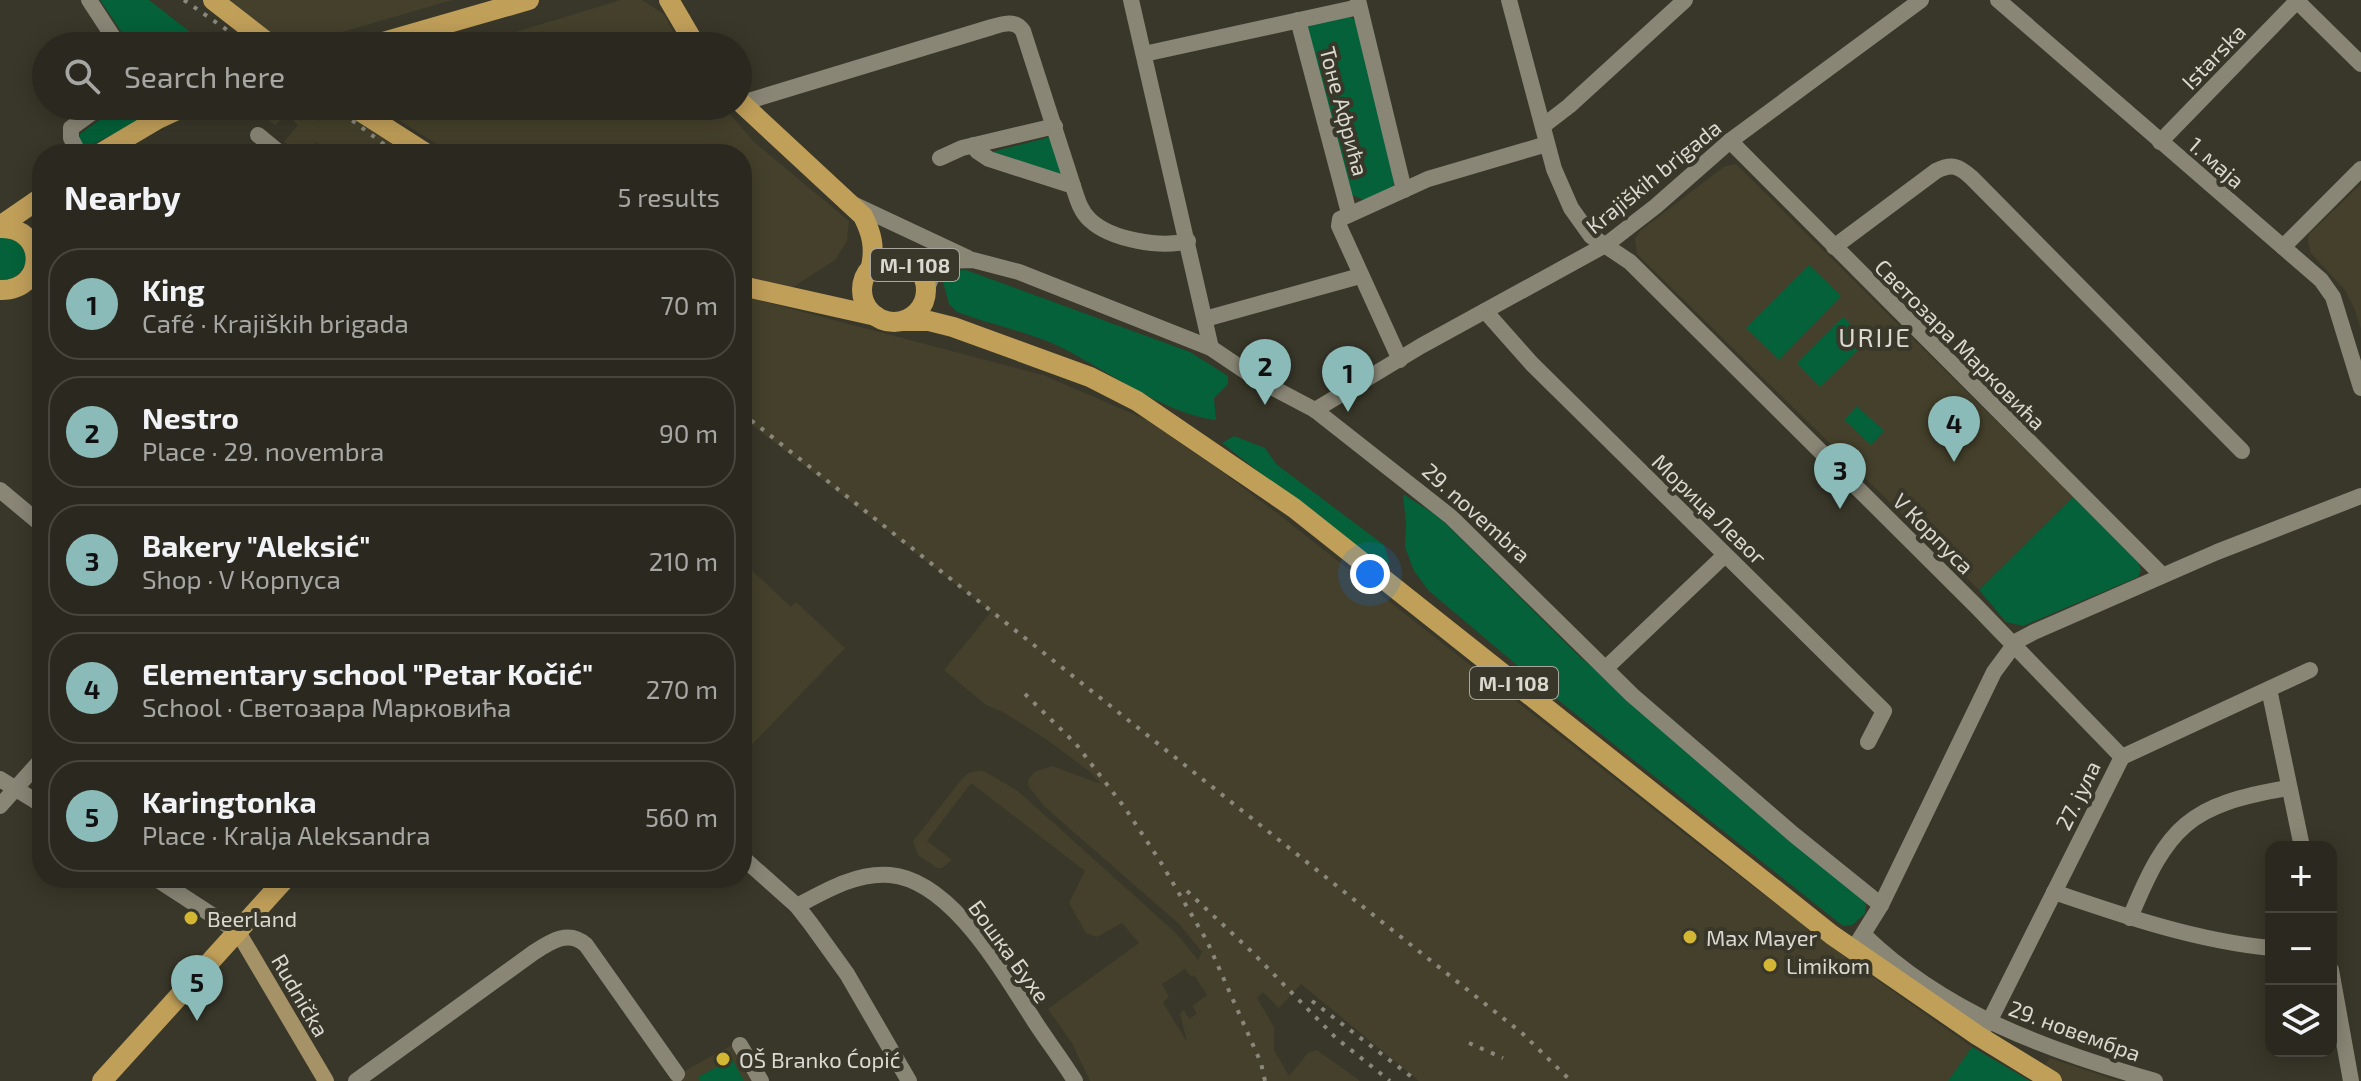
<!DOCTYPE html>
<meta charset="utf-8">
<style>
:root{--surface:#2b291f;--page:#333128;--text:#f1f3f6;--muted:#a6a6a4;--line:#47453d;--accent:#8bbbb9}
body{margin:0;font-family:"Exo 2",sans-serif;background:var(--page);color:var(--text)}
.controls{position:absolute;right:24px;bottom:24px;display:grid;overflow:hidden;border-radius:16px;box-shadow:0 4px 20px #0003}
.controls button{width:72px;height:72px;display:grid;place-items:center;padding:0;border:0;border-bottom:2px solid var(--line);background:var(--surface);color:var(--text);font:40px sans-serif}
.you{position:absolute;left:1370px;top:574px;width:28px;height:28px;margin:-20px;border:6px solid #fff;border-radius:50%;background:#1a73e8;box-shadow:0 0 0 12px #1a73e833}
.badge{display:grid;place-items:center;width:52px;height:52px;border-radius:50%;background:var(--accent);color:#111;font-size:26px;font-weight:700}
.pin{position:absolute;translate:-50% -66px;filter:drop-shadow(0 2px 4px #0008)}
.pin::after{content:'';position:absolute;top:42px;width:28px;height:24px;background:inherit;clip-path:polygon(0 0,100% 0,50% 100%)}
.list{margin:0;padding:0;list-style:none}
h2{display:flex;justify-content:space-between;align-items:center;height:104px;margin:0;padding:0 32px;font-size:34px}
h2 small{font-size:26px;font-weight:400;color:var(--muted)}
.list li{display:grid;grid-template-columns:52px 1fr auto;gap:24px;align-items:center;box-sizing:border-box;height:112px;margin:0 16px 16px;padding:0 16px;border:2px solid var(--line);border-radius:32px}
.list b{display:block;font-size:30px;white-space:nowrap}
.list p{margin:0;font-size:26px;white-space:nowrap;color:var(--muted)}
.list em{font-size:26px;font-style:normal;color:var(--muted)}
.icon{flex:none;width:44px;height:44px;fill:none;stroke:currentColor;stroke-width:2;stroke-linecap:round;stroke-linejoin:round}
.map{position:relative;flex:none;width:2361px;height:1081px;overflow:hidden}
.search{position:absolute;background:var(--surface);box-shadow:0 4px 20px #0003;left:32px;top:32px;width:720px;height:88px;display:flex;align-items:center;gap:20px;box-sizing:border-box;padding:0 28px;border-radius:44px;color:var(--muted);font-size:30px}
.panel{position:absolute;background:var(--surface);box-shadow:0 4px 20px #0003;left:32px;top:144px;width:720px;height:744px;border-radius:32px}
.map>svg:first-child{display:block}
</style>
<div class="map">
<svg width="2361" height="1081" viewBox="0 0 2361 1081">
<rect width="100%" height="100%" fill="#393729"/>
<g fill="#44402b" fill-rule="evenodd">
<path d="M226,0H452L294,46H286Z"/>
<path d="M621,0H642L665,15L680,46H469Z"/>
<path d="M244,106H300L319,121L326,106H340L411,154H331L316,142L308,153L299,154L284,142L298,125L287,114L275,125L266,118L251,115Z"/>
<path d="M377,106H723L754,142L849,221L847,241L835,260L790,289L742,277V154H452Z"/>
<path d="M1736,164L2073,497L1979,590L1637,254L1635,239L1640,231L1725,166Z"/>
<path d="M2361,184V329L2355,310L2345,290L2311,253L2308,242L2309,234Z"/>
<path d="M742,296L1043,375L1147,420L1221,471L1282,517L1708,852L1853,963L1972,1047L2030,1081H1419L1301,984L1279,1008L1263,992L1257,998L1274,1027V1050L1289,1076L1308,1053L1317,1050L1360,1081H1090L1072,1043L1048,1009L1139,943L1122,923L1097,937L1086,933L1069,903L1085,871L971,783L927,841L952,860L942,868H937L918,855L913,841L962,779L969,773L982,770L1018,791L1177,934L1198,960L1202,952L1179,924L1045,807L1029,787L1028,780L1034,772L1052,766L1101,784L1089,771L1046,739L1001,711L986,705L944,670L991,612L742,417ZM1185,969L1191,977L1194,975L1207,995L1192,1006L1197,1014L1189,1019L1184,1010L1180,1013L1187,1042L1163,1003L1169,996L1162,984Z"/>
<path d="M742,561L791,607L796,602L845,648L742,755Z"/>
<path d="M732,1045L752,1081H669L681,1073Z"/>
<path d="M2050,1058L2112,1079L2120,1081H2035Z"/>
</g>
<g fill="#046139">
<path d="M100,0H149L208,46H131Z"/>
<path d="M1346,13L1357,22L1396,179L1391,191L1366,201L1350,194L1306,34L1311,20Z"/>
<path d="M119,106H168L86,148L80,142V134Z"/>
<path d="M1050,137L1064,175L992,152Z"/>
<path d="M0,237C33,235 35,281 0,280Z"/>
<path d="M1809,265L1841,296L1779,360L1746,328Z"/>
<path d="M966,270L1190,352L1228,376V384L1214,398L1216,420C1163,414 1105,368 1056,345C1024,331 989,324 957,312L949,304L943,282L951,271Z"/>
<path d="M1843,317L1867,341L1820,387L1797,363Z"/>
<path d="M1857,406L1884,431L1871,445L1844,420Z"/>
<path d="M1234,436L1265,448L1276,464L1384,545L1389,561L1386,572L1222,443Z"/>
<path d="M1403,494L1439,517L1579,656L1857,891L1866,905L1865,914L1852,925L1843,926L1563,704L1429,591L1414,571L1405,547L1406,524Z"/>
<path d="M2073,497L2138,561L2141,570L2138,577L2023,626L2006,622L1979,590Z"/>
<path d="M1972,1047L2030,1081H1948Z"/>
<path d="M732,1059L744,1081H700L698,1077Z"/>
</g>
<g fill="none" stroke-linecap="round" stroke-linejoin="round">
<g stroke="#898676" stroke-width="16">
<path d="M89,0L119,46"/>
<path d="M1131,0L1211,348"/>
<path d="M1358,0L1404,190"/>
<path d="M1509,0L1554,169L1571,208L1591,236L1630,262L1976,606L2122,757"/>
<path d="M1998,0L2321,280L2333,297L2361,388"/>
<path d="M2297,1L2361,64"/>
<path d="M1298,20L1349,213"/>
<path d="M1144,54L1359,7"/>
<path d="M742,103L992,27C1003,24 1015,19 1023,31L1073,186"/>
<path d="M1543,126L1569,106L1685,0"/>
<path d="M258,135L281,154"/>
<path d="M1730,141L2162,575"/>
<path d="M2160,142L2298,0"/>
<path d="M974,145L977,151L989,159L1073,186C1077,198 1080,211 1090,220C1111,240 1161,248 1188,241"/>
<path d="M79,154L71,138V128L101,106"/>
<path d="M940,158L962,148L1055,126"/>
<path d="M855,205L968,258"/>
<path d="M1834,247L1936,171C1952,163 1959,166 1972,178L2242,451"/>
<path d="M2283,247L2361,169"/>
<path d="M911,262L973,260L1019,272L1211,348L1260,381L1315,410L1451,517L1632,695L1793,834L1881,905"/>
<path d="M927,288L933,274L944,263"/>
<path d="M1485,311L1532,364L1884,711L1868,742"/>
<path d="M1205,319L1360,276"/>
<path d="M1400,360L1339,226L1340,219L1428,179L1547,144"/>
<path d="M1315,410L1421,346L1607,244L1656,206L1730,141L1921,0"/>
<path d="M0,490L42,525"/>
<path d="M1606,668L1725,555"/>
<path d="M2269,689L2302,847"/>
<path d="M0,779L42,805"/>
<path d="M0,806L42,759"/>
<path d="M742,857L797,906L811,924L847,974L909,1081"/>
<path d="M155,878L238,932"/>
<path d="M2054,892C2124,916 2197,941 2271,948"/>
<path d="M797,906C825,891 857,872 890,875C950,880 1000,968 1030,1014C1044,1037 1061,1058 1075,1081"/>
<path d="M2130,918C2168,825 2189,805 2288,788"/>
<path d="M1864,935C1944,1013 2049,1051 2155,1081"/>
<path d="M1853,950L1881,905L1994,672L2017,641L2034,632L2217,552L2361,496"/>
<path d="M2331,970L2351,1081"/>
<path d="M1977,1035L1989,1022L2122,757L2310,670"/>
<path d="M740,1045L761,1081"/>
<path d="M356,1081L533,953C550,942 568,929 586,945L677,1074"/>
</g>
<path stroke="#a59367" stroke-width="16" d="M238,932L326,1081"/>
<g stroke="#c09f59" stroke-width="20">
<path d="M213,0L272,46"/>
<path d="M669,0L696,46"/>
<path d="M369,46L529,0"/>
<path d="M738,100L863,216C872,234 875,247 871,267"/>
<path d="M352,106L427,154"/>
<path d="M99,154L158,119L186,106"/>
<path d="M0,226L42,197"/>
<path d="M0,228C47,226 48,291 0,290"/>
<circle cx="894" cy="290" r="32"/>
<path d="M742,286L876,316"/>
<path d="M904,321H929L953,327L1090,377L1137,401L1294,508L1832,935L1977,1035L2052,1081"/>
<path d="M102,1081L286,878"/>
</g>
<g stroke="#8a887d" stroke-width="4" stroke-dasharray="4 8" stroke-linecap="butt">
<path d="M184,0L250,46"/>
<path d="M333,106L397,154"/>
<path d="M742,413L1523,1034L1571,1081"/>
<path d="M1025,694L1076,744L1125,808L1160,861L1207,941L1261,1063L1265,1081"/>
<path d="M1187,891L1251,951L1336,1038L1390,1081"/>
<path d="M1312,1001L1417,1081"/>
<path d="M1469,1043L1503,1058"/>
</g>
</g>
<g fill="#d4b635" stroke="#393729" stroke-width="3">
<circle cx="191" cy="918" r="8"/>
<circle cx="1690" cy="937" r="8"/>
<circle cx="1770" cy="965" r="8"/>
<circle cx="723" cy="1059" r="8"/>
</g>
<g text-anchor="middle" dominant-baseline="central" stroke-width="8" stroke-linejoin="round" paint-order="stroke">
<g fill="#393729" stroke="#aaa89e" stroke-width="2">
<rect x="871" y="249" width="88" height="32" rx="6"/>
<rect x="1470" y="667" width="88" height="32" rx="6"/>
</g>
<g font-size="20" font-weight="bold" fill="#dad8d0">
<text x="915" y="265">M-I 108</text>
<text x="1514" y="683">M-I 108</text>
</g>
<g font-size="22" fill="#dad8d0" stroke="#393729">
<text transform="translate(2213 56) rotate(-46)">Istarska</text>
<text transform="translate(1345 111) rotate(75)">Тоне Афрића</text>
<text transform="translate(2217 162) rotate(41)">1. маја</text>
<text transform="translate(1653 176) rotate(-39)">Krajiških brigada</text>
<text transform="translate(1961 344) rotate(45)">Светозара Марковића</text>
<text transform="translate(1710 509) rotate(44)">Морица Левог</text>
<text transform="translate(1477 512) rotate(42)">29. novembra</text>
<text transform="translate(1934 533) rotate(45)">V Корпуса</text>
<text transform="translate(2077 795) rotate(-64)">27. јула</text>
<text transform="translate(1010 951) rotate(54)">Бошка Бухе</text>
<text transform="translate(301 995) rotate(60)">Rudnička</text>
<text transform="translate(2075 1030) rotate(20)">29. новембра</text>
</g>
<g font-size="22" fill="#dad8d0" stroke="#393729" text-anchor="start">
<text x="207" y="918">Beerland</text>
<text x="1706" y="937">Max Mayer</text>
<text x="1786" y="965">Limikom</text>
<text x="739" y="1059">OŠ Branko Ćopić</text>
</g>
<g font-size="26" letter-spacing="2" fill="#dad8d0" stroke="#393729">
<text x="1875" y="336">URIJE</text>
</g>
</g>
</svg>
<div class="controls">
<button>+</button>
<button>−</button>
<button><svg class="icon" aria-label="layers" viewBox="0 0 24 24"><path d="M12 4l9 5-9 5-9-5zM3 14l9 5 9-5"/></svg></button>
</div>
<div class="you"></div>
<div class="pin badge" style="left:1348px;top:412px">1</div>
<div class="pin badge" style="left:1265px;top:405px">2</div>
<div class="pin badge" style="left:1840px;top:509px">3</div>
<div class="pin badge" style="left:1954px;top:462px">4</div>
<div class="pin badge" style="left:197px;top:1021px">5</div>
<div class="search"><svg class="icon" aria-label="search" viewBox="0 0 24 24"><circle cx="10" cy="10" r="6"/><path d="M15 15l6 6"/></svg>Search here</div>
<section class="panel">
<h2>Nearby<small>5 results</small></h2>
<ul class="list">
<li><span class="badge">1</span><div><b>King</b><p>Café · Krajiških brigada</p></div><em>70 m</em></li>
<li><span class="badge">2</span><div><b>Nestro</b><p>Place · 29. novembra</p></div><em>90 m</em></li>
<li><span class="badge">3</span><div><b>Bakery &quot;Aleksić&quot;</b><p>Shop · V Корпуса</p></div><em>210 m</em></li>
<li><span class="badge">4</span><div><b>Elementary school &quot;Petar Kočić&quot;</b><p>School · Светозара Марковића</p></div><em>270 m</em></li>
<li><span class="badge">5</span><div><b>Karingtonka</b><p>Place · Kralja Aleksandra</p></div><em>560 m</em></li>
</ul>
</section>
</div>
